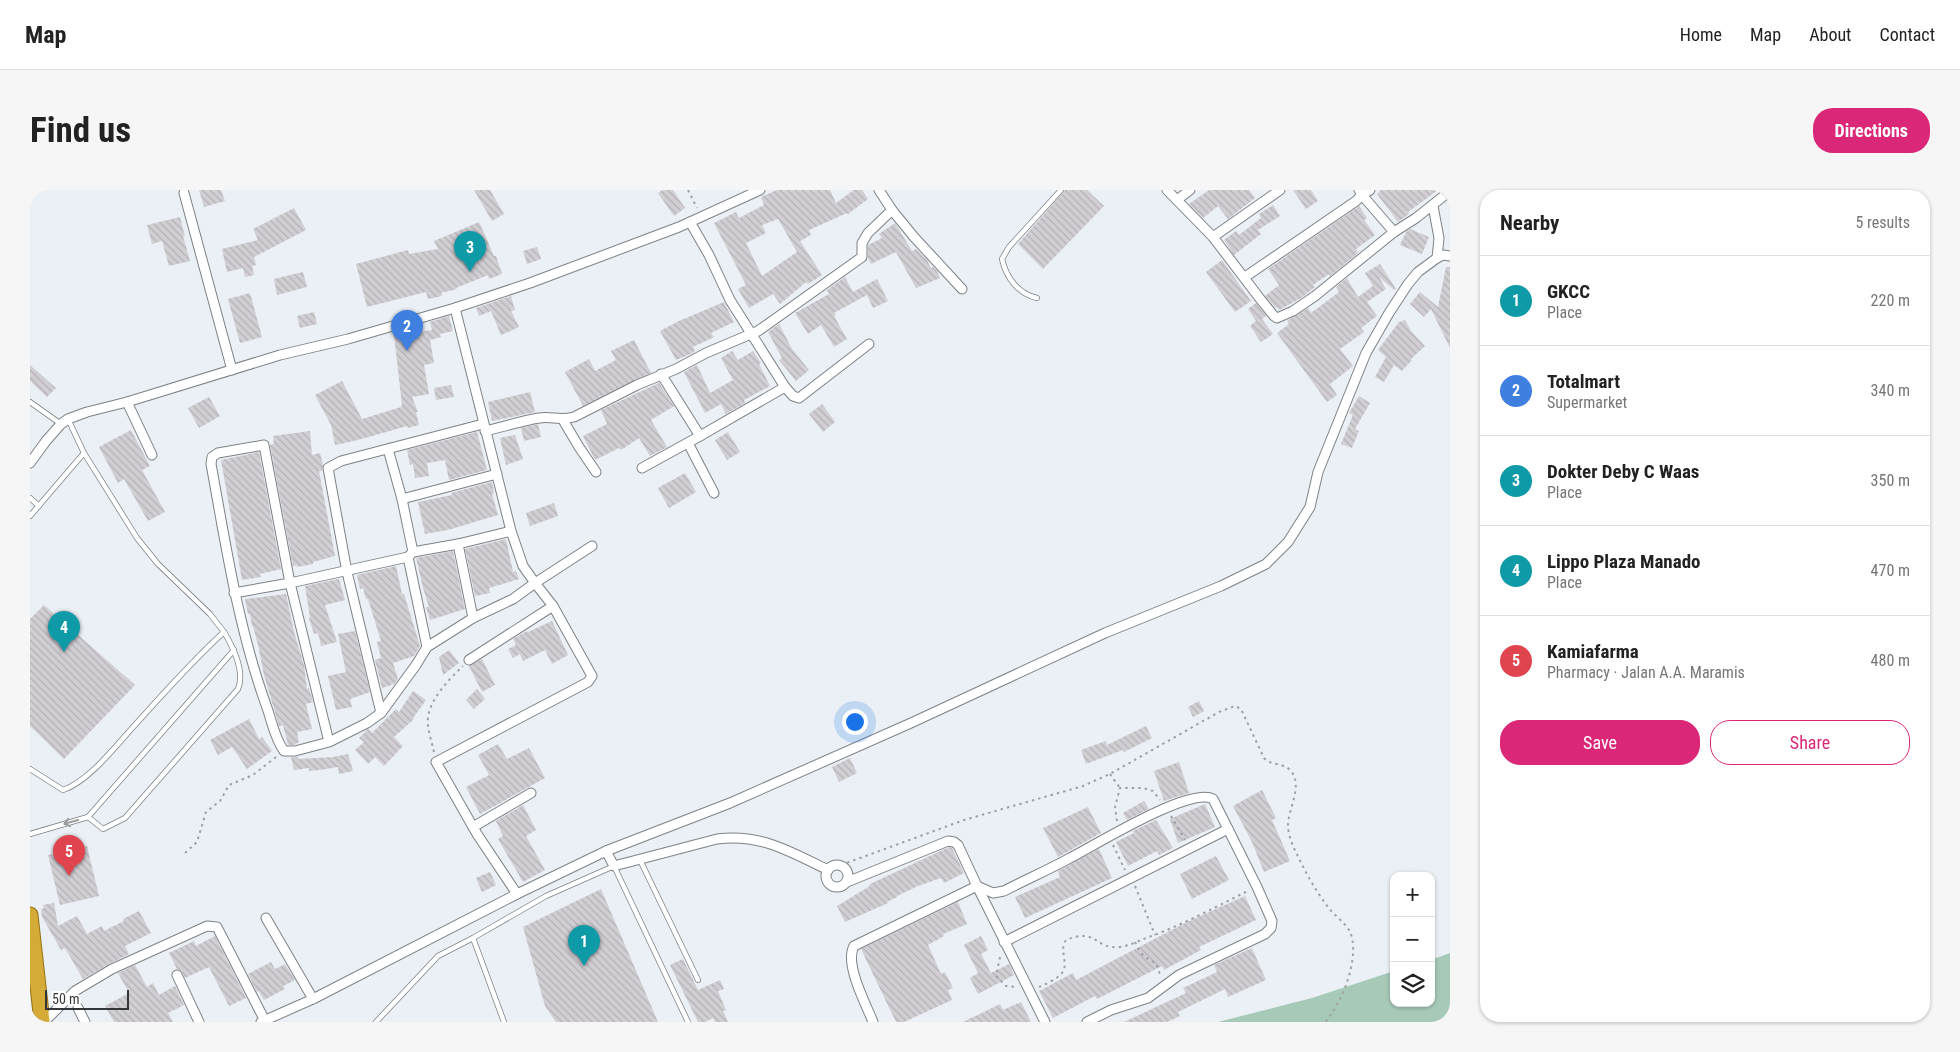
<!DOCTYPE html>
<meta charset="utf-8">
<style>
:root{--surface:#fff;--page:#f6f6f6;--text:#222;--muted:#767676;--line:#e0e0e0;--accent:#db2777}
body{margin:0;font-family:"Roboto Condensed",sans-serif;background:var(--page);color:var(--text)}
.controls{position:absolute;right:15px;bottom:15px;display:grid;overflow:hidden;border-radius:10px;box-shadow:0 1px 4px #0004}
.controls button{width:45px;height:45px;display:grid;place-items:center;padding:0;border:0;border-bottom:1px solid var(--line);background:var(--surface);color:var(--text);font:25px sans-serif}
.scale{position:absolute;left:15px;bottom:12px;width:84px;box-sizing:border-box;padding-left:5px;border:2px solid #333538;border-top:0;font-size:14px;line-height:18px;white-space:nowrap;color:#333538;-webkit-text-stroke:4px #fff;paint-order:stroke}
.you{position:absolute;left:824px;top:531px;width:18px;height:18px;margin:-12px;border:4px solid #fff;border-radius:50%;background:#1a73e8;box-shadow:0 0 0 8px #1a73e833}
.badge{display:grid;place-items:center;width:32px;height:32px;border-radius:50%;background:var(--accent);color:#fff;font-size:16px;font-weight:700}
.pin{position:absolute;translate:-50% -41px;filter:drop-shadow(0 1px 2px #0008)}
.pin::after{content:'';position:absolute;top:26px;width:18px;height:15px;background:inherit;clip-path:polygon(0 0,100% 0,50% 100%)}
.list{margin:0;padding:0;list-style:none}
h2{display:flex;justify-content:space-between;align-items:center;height:65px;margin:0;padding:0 20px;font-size:21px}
h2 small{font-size:16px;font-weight:400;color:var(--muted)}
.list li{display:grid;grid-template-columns:32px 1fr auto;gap:15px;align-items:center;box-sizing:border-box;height:90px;padding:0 20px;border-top:1px solid var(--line)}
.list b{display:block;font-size:19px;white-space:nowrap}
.list p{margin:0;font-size:16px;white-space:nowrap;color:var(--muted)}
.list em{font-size:16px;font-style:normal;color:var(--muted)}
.actions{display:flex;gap:10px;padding:15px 20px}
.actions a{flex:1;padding:11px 0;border:1px solid var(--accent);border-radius:20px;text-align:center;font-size:18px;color:var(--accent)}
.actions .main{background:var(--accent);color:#fff}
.icon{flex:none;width:28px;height:28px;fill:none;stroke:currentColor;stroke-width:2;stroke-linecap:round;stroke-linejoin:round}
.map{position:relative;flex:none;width:1420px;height:832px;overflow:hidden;border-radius:20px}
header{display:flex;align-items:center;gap:30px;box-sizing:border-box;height:70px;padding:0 25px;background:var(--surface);border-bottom:1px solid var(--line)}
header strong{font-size:24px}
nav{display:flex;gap:28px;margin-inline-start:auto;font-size:18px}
.intro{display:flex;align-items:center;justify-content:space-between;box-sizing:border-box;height:120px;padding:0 30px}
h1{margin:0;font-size:35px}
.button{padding:12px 22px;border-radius:20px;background:var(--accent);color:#fff;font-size:18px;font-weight:700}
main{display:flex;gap:30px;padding:0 30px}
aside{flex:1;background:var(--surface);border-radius:20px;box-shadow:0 1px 4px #0004}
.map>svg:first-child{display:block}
</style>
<header>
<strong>Map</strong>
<nav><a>Home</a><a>Map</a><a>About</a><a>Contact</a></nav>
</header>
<div class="intro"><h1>Find us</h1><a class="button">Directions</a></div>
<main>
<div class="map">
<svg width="1420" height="832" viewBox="0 0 1420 832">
<defs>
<pattern id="building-back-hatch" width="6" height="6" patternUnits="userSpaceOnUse" patternTransform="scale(1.25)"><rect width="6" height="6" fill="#d1ced4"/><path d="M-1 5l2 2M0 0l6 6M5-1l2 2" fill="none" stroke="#b4b2b7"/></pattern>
</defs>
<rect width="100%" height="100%" fill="#eaf0f5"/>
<path fill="#a7c9b8" d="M1420,763V832H1188L1282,808L1364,781V813H1401V770Z"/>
<g fill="url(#building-back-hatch)" fill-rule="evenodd">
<path d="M169,0H191L195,11L174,17Z"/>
<path d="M444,0H460L474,24L462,31Z"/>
<path d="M633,0H643L655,18L644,26L628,3Z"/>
<path d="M747,0H800L806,13L824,0H832L838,9L818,24L817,23L779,40L781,45L770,51L792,85L778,94L776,92L750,114L743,104L719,118L708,99L716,95L684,33L706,22L709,28L734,15L731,7ZM748,29L767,62L732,86L716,53L736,43L732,35Z"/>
<path d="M1035,0H1057L1074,16L1013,79L988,54Z"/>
<path d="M1179,0H1219L1225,8L1198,29L1188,16L1173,28L1159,14Z"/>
<path d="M1263,0H1281L1288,11L1276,19Z"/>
<path d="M1351,0H1408L1378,22L1379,24L1368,32L1347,4Z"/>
<path d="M1243,15L1250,26L1228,40L1231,44L1204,65L1194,50L1206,41L1209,45L1231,28L1229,24Z"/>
<path d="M1329,16L1337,28L1334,30L1345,45L1326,59L1328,63L1300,86L1299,84L1283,95L1285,97L1271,108L1249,120L1247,117L1246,118L1235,106L1249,95L1238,79Z"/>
<path d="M264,18L276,40L224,67L226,75L222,76L224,85L215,87L213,78L197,82L192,59L228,50L223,39Z"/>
<path d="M150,27L155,46H153L160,71L139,76L132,51L122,54L117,35Z"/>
<path d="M449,32L464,66H466L472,84L459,89L458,85L426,98L427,99L411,103L412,106L398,109L396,102L337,117L326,74L378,60L379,64L408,59L404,51Z"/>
<path d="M865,33L882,61L886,59L897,70L901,78L903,77L907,81L910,88L886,98L866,62L841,74L838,68V55L852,48L849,44Z"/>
<path d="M1380,39L1399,47L1392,64L1370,55L1376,42Z"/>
<path d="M507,57L511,69L497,74L493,61Z"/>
<path d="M1192,70L1221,111L1205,122L1176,82Z"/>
<path d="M1350,74L1366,99L1364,100L1349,87L1356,99L1337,112L1347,126L1331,138L1334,142L1310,159L1323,176L1300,194L1307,205L1297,212L1247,143L1259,134L1257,131L1278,118L1281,123L1309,102L1306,97L1317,88L1328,107L1343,96L1335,83Z"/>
<path d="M1416,77H1420V158L1401,119L1394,127L1380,114L1390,102L1408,117Z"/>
<path d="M273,82L277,97L247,105L244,89Z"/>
<path d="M815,87L823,102L847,89L858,111L843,118L837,105L804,123L806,125L804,126L817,149L804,157L791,135L778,144L765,123L799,104L797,100Z"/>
<path d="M220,103L232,147L210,153L198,109Z"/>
<path d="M481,106L485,120L481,121L489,137L471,145L461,121L449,126L446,118Z"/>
<path d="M694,112L704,132L681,143L684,147L663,157L665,160L663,163L646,170L630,141L649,131Z"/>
<path d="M1226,113L1236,126L1232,129L1243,144L1231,152L1220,136L1226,131L1218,119Z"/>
<path d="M284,122L287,134L270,138L267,126Z"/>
<path d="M419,126L423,141L410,144L411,147L400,150L404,173L394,175L399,204L382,207L388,222H386L389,235L378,238L377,236L328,250L305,255L301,235L285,205L312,191L332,229L371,217L372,215L364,145L402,140L400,132Z"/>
<path d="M1375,130L1381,141L1395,156L1381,169L1382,170L1372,181L1364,175L1354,192L1345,187L1356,167L1348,160L1369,132Z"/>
<path d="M749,134L762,159L779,180L766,191L749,170L752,168L738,142Z"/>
<path d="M604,150L621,183L553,216L535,182L559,169L565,181L586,170L581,161Z"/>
<path d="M702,161L708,170L723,161L731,173L729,174L740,196L714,210L715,213L696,224L691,214L675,223L654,182L667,175L680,203L703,190L691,168Z"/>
<path d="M0,175L26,198L17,207L0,191Z"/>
<path d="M629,193L644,216L621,230L637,257L620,266L609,248L591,260L589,258L565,270L553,246L577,234L571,220Z"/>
<path d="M421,195L424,207L406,210L404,198Z"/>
<path d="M500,202L505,222L462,231L458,212Z"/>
<path d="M1329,206L1340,213L1325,239L1329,241L1322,258L1311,254L1323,225L1319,223Z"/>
<path d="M179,207L190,226L169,238L158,218Z"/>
<path d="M792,214L805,232L793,242L779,224Z"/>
<path d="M508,234L511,247L494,251L491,238Z"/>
<path d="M101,240L120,276L112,280L135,322L118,331L94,289L88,293L69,257Z"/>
<path d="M280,241L282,265L290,263L293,275L292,281H289L305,366L283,372V374L267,377V375L263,376L240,255L244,254L243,246Z"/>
<path d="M447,242L457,280L419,290L415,270L397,273L399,286L385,288L383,274L380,275L377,260Z"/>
<path d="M698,242L710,262L697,270L685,250Z"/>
<path d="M485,245L493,269L476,275L470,248Z"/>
<path d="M229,262L251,379L230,384L231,387L212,390L191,270Z"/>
<path d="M655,283L666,302L639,318L628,298Z"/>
<path d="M462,292L464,303L462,304L468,325L418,340L395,344L388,312L422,305L421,303Z"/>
<path d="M524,313L528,326L500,336L496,323Z"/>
<path d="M476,349L483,382L486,381L489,389L459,398L460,403L445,406L435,359Z"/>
<path d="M423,361L435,419L400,430L396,417H399L393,398L386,368Z"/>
<path d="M366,376L372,404H374L390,456L384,466L363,473L368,489L364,494L352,498L345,470L351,468L347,452L351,451L338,409H336L333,398L330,399L327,385Z"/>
<path d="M309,389L315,410L295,415L307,452L291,456L288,443L284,444L279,428L280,427L275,396Z"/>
<path d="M256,404L264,442L274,475L277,499L279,498L283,512L276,514L282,539L267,542L269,552L264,555H258L253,535L249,536L234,485L228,455L223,436H222L220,424H218L215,409Z"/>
<path d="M14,415L105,495L34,569L0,536V429Z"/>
<path d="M522,431L538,465L522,474L515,460L493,471L490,464L483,468L478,459L486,455L483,449L497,441L498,442Z"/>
<path d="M325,441L340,502L320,509L322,517L306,520L298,486L316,482L308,444Z"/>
<path d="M419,460L429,473L413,485L409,467Z"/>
<path d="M452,469L465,495L452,502L439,476Z"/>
<path d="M447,499L455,509L444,519L436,510Z"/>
<path d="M383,501L396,510L383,528L384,529L364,547L373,556L354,576L345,567L338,574L325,560L334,552L329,548L338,539L342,543L366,519L369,522Z"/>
<path d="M1169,511L1174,521L1163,527L1158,517Z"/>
<path d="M219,529L229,549L232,547L242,561L217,579L202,557L188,565L180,550Z"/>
<path d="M1116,536L1122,548L1094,562L1093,560L1056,574L1051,560L1076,551L1077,555Z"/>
<path d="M468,554L477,569L499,558L515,588L450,624L436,597L459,585L448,565Z"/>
<path d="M318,564L323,581L309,584L308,577L290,580L279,581V578L264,580L261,567H268V569L303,567Z"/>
<path d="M820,568L827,583L809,592L802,577Z"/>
<path d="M1149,572L1159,603L1134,611L1124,581Z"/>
<path d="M1232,600L1246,628L1242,630L1260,671L1234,682L1222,652L1203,616Z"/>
<path d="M1114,611L1119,619L1097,630L1093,623Z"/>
<path d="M1175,614L1185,637L1148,653L1140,629Z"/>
<path d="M493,615L506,640L496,646L515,680L493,692L468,649L473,646L466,631Z"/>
<path d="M1058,617L1071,643L1028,667L1013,638Z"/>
<path d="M1126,630L1143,658L1129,665L1127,661L1098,676L1086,652L1104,643L1103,641Z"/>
<path d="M57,656L69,706L30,715L18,665Z"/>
<path d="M919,657L922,658L934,683L914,693L911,688L888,696L867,706V707L857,712L858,713L815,732L807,716L840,696V694Z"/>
<path d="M1069,659L1082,688L995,728L985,707L1030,687L1028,681Z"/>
<path d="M1186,666L1199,690L1162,709L1150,684Z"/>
<path d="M460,682L466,695L452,702L446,688Z"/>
<path d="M571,699L628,832H526L515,816L493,737Z"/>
<path d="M1215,706L1226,730L1169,757L1171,760L1134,780L1132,776L1067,809L1065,806L1023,828L1009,801L1043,783L1046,790L1157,732Z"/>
<path d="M928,712L937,734L913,744L914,746L898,755L911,784L915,782L923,798L918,800L922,810L874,832H866L831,759Z"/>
<path d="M24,713L28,736L47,726L57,744L72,736L74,741L94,731L93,729L109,721L121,743L95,756L99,764L79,774L53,789L35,758L31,760L12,727L11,719L14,718L13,715Z"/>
<path d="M185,746L216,808L199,816L179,777L155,788L151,780L147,779L139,763L164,751L166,756Z"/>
<path d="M951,746L958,760L951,764L961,783L979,774L984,785L948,804L940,788L948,783L934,755Z"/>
<path d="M1222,758L1236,790L1198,807L1195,799L1148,822L1150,826L1137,832H1094L1156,803L1153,798L1187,782L1184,775Z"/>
<path d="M653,769L668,800L690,790L694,799L688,801L696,820L693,821L698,832H685L683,828L675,832H668L640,775Z"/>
<path d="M241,772L245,779L255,774L265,790L253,796L255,799L234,810L229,801L227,802L218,784Z"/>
<path d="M105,775L117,797L123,793L129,805L145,796L154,815L138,823L143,832H84L75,816L99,803L88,783Z"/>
<path d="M991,812L1001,832H933L970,814L973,820Z"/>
</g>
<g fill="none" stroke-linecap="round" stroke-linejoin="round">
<defs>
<g id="service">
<path d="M1007,108C988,104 976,87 972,69L979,57L1031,0"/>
<path d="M0,212L31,234"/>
<path d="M38,229L54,263L107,348L128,374L180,424L194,442"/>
<path d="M0,308L9,316"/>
<path d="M0,326L54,263"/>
<path d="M0,579L33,600C59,591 85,557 104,536C133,504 162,471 194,442C203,457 215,482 208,499L95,628L73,639L58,627"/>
<path d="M0,644L58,627L204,460"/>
<path d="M610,670L668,790"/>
<path d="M443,748L474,832"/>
<path d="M346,832L408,766L443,748L516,706L584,676L658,832"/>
</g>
<g id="minor">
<path d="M1137,0L1183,47L1231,110L1244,126L1247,128L1263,121L1285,106L1364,42L1386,28L1420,1"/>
<path d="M1340,0L1332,5L1364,42"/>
<path d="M154,3L202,180"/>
<path d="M1147,10L1160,0"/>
<path d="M1403,16L1409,48L1407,68"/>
<path d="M862,20L884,47L932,99"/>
<path d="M1183,47L1250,0"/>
<path d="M1215,87L1326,11L1332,5L1329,0"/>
<path d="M631,184L670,246L755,197L700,110L679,65L660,32"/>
<path d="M755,197L763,206L769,208L839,154"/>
<path d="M97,212L122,265"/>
<path d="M533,230L549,257L566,282"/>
<path d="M455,241C473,237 491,231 509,228C523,226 529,231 544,227L607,195L646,179L676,163L728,141L832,67V53L838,43L862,20L849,0"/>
<path d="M658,253L684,303"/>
<path d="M358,259L372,309L383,362"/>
<path d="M0,273L16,251L31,234L38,229L57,222L97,212L250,165L318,149L425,118L500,93L649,37L730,0"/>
<path d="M612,278L670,246"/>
<path d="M372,309L467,284"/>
<path d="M428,354L443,428"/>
<path d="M378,367L397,457"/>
<path d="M204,403L260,393L378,367L383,362L428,354L481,341"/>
<path d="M523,416L505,393L562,356"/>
<path d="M439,470L523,416L562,486L558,492L541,501L406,572L447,644L487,704"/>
<path d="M351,523L317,382L298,278L311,271L453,234"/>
<path d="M299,552L260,393L234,255L188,263L182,267L181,274C196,356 208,437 236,515C242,531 244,547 254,561H265L299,552L337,533L351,523L386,475L397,457L443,428L483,409L505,393L493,376L481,341L425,118"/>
<path d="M443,637L501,603"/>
<path d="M576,661L584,676L687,649C730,643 761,662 798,680"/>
<circle cx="807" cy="686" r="11"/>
<path d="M817,692L918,651L924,652L928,655L947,696L824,756C814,774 836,814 843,832"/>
<path d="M947,696L963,703L974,701C995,690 1018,680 1040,668C1064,656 1160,596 1183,609L1227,697L1242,731L1241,738L1235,744L1149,785L1118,808L1081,820L1057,832"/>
<path d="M947,696L1015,832"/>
<path d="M236,728L283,809"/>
<path d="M974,752L1198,639"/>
<path d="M147,785L169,832"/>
<path d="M48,818L55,832"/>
<path d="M14,832L45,801L82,779L177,736L187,737L235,831"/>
<path d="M231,832L283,809L487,704L576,661L700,613L881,533L1075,443L1191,396L1236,374L1258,352L1280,317L1288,282L1336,163L1359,123L1378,94L1388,82L1407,68L1413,65L1420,66"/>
</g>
<path id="trunk" d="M0,725L12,832"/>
</defs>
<use href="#service" stroke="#7d8287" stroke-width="6"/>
<use href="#minor" stroke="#7d8287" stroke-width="11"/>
<use href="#trunk" stroke="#947416" stroke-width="17"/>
<g stroke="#9da1a5" stroke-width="2" stroke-dasharray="2.5 4" stroke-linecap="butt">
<path d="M658,0L667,18"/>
<path d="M404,562C402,553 399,544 398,535C395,514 418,490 433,476"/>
<path d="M1080,584L1090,598"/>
<path d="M1141,626L1155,650"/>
<path d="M1087,631L1085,617L1090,598H1113L1123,601L1130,610"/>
<path d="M1083,655L1095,680"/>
<path d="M155,663L167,652L176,622L190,611L199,595L223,585L246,567"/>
<path d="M811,675L934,630L1053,596L1080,584L1189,522L1205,516L1211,519L1234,568C1241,576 1252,572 1260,580C1274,595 1258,618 1258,636C1258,642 1261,652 1264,658C1273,678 1285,700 1298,717C1304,725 1314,732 1319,740C1332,764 1312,814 1295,832"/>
<path d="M1105,696L1125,745"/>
<path d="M1105,752C1107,756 1109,761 1112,764C1122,774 1127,769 1130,786"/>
<path d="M970,767L966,786L976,796L988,797"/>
<path d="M1009,797C1016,794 1025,790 1030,785C1041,776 1028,761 1036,750C1067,737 1065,760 1090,757C1099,756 1108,751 1116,748C1151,736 1185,717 1218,701"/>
</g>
<use href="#service" stroke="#fff" stroke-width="4.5"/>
<use href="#minor" stroke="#fff" stroke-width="9"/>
<use href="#trunk" stroke="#d4ab36" stroke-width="15"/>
</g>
<defs><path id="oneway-shaft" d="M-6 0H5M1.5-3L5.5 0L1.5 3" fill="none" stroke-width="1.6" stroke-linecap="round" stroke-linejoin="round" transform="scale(1.25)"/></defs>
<use stroke="#999a9c" href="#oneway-shaft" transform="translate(41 632) rotate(165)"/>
</svg>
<div class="controls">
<button>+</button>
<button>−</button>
<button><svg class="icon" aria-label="layers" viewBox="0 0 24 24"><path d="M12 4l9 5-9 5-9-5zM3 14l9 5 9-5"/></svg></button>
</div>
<div class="scale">50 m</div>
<div class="you"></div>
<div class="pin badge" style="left:554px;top:776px;background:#0f9aa8">1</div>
<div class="pin badge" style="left:377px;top:161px;background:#3f7fe0">2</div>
<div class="pin badge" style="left:440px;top:82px;background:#0f9aa8">3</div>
<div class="pin badge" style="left:34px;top:462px;background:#0f9aa8">4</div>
<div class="pin badge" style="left:39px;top:686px;background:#e0444e">5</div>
</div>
<aside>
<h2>Nearby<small>5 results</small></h2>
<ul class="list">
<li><span class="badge" style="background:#0f9aa8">1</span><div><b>GKCC</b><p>Place</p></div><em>220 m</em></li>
<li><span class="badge" style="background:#3f7fe0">2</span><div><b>Totalmart</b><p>Supermarket</p></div><em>340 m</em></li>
<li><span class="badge" style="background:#0f9aa8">3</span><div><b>Dokter Deby C Waas</b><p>Place</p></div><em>350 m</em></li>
<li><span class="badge" style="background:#0f9aa8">4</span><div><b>Lippo Plaza Manado</b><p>Place</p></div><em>470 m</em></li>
<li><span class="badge" style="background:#e0444e">5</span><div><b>Kamiafarma</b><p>Pharmacy · Jalan A.A. Maramis</p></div><em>480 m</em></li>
</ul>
<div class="actions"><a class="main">Save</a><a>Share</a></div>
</aside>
</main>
